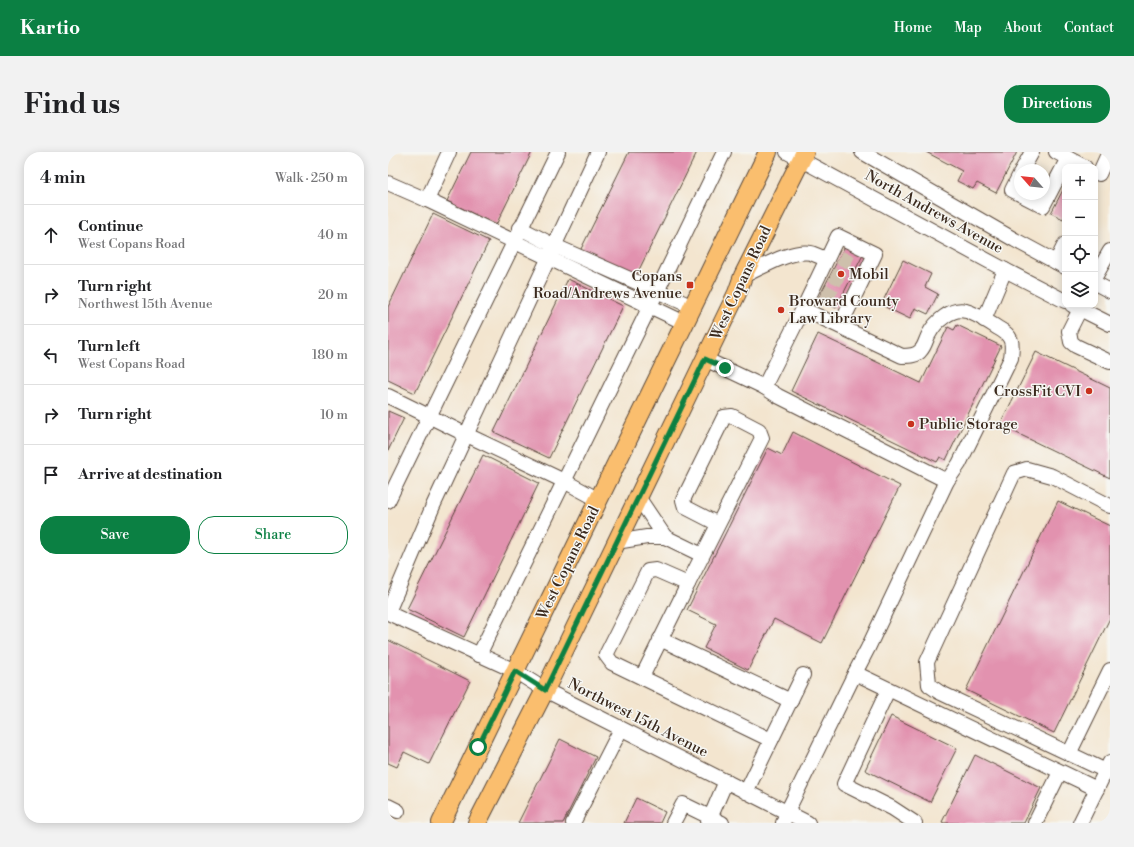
<!DOCTYPE html>
<meta charset="utf-8">
<style>
:root{--surface:#fff;--page:#f2f2f2;--text:#202124;--muted:#757577;--line:#e0e0e0;--accent:#0b8043}
body{margin:0;font-family:"Libre Bodoni",serif;background:var(--page);color:var(--text)}
.controls{position:absolute;right:12px;top:12px;display:grid;overflow:hidden;border-radius:8px;box-shadow:0 2px 10px #0003}
.controls button{width:36px;height:36px;display:grid;place-items:center;padding:0;border:0;border-bottom:1px solid var(--line);background:var(--surface);color:var(--text);font:20px sans-serif}
.compass{position:absolute;left:626px;top:12px;width:36px;height:36px;border-radius:50%;background:var(--surface);box-shadow:0 2px 10px #0003;rotate:297deg}
.stop{position:absolute;width:12px;height:12px;margin:-9px;border:3px solid #0b8043;border-radius:50%;background:#fff}
.stop.end{background:#0b8043;border-color:#fff;box-shadow:0 1px 4px #0008}
.list{margin:0;padding:0;list-style:none}
h2{display:flex;justify-content:space-between;align-items:center;height:52px;margin:0;padding:0 16px;font-size:17px}
h2 small{font-size:13px;font-weight:400;color:var(--muted)}
.list li{display:grid;grid-template-columns:26px 1fr auto;gap:12px;align-items:center;box-sizing:border-box;height:60px;padding:0 16px;border-top:1px solid var(--line)}
.list b{display:block;font-size:15px;white-space:nowrap}
.list p{margin:0;font-size:13px;white-space:nowrap;color:var(--muted)}
.list em{font-size:13px;font-style:normal;color:var(--muted)}
.actions{display:flex;gap:8px;padding:12px 16px}
.actions a{flex:1;padding:9px 0;border:1px solid var(--accent);border-radius:16px;text-align:center;font-size:14px;color:var(--accent)}
.actions .main{background:var(--accent);color:#fff}
.icon{flex:none;width:22px;height:22px;fill:none;stroke:currentColor;stroke-width:2;stroke-linecap:round;stroke-linejoin:round}
.map{position:relative;flex:none;width:722px;height:671px;overflow:hidden;border-radius:16px}
header{display:flex;align-items:center;gap:24px;box-sizing:border-box;height:56px;padding:0 20px;background:var(--accent);color:#fff}
header strong{font-size:19px}
nav{display:flex;gap:22px;margin-inline-start:auto;font-size:14px}
.intro{display:flex;align-items:center;justify-content:space-between;box-sizing:border-box;height:96px;padding:0 24px}
h1{margin:0;font-size:28px}
.button{padding:10px 18px;border-radius:16px;background:var(--accent);color:#fff;font-size:14px;font-weight:700}
main{display:flex;gap:24px;padding:0 24px}
aside{flex:1;background:var(--surface);border-radius:16px;box-shadow:0 2px 10px #0003}
.map>svg:first-child{display:block}
</style>
<header>
<strong>Kartio</strong>
<nav><a>Home</a><a>Map</a><a>About</a><a>Contact</a></nav>
</header>
<div class="intro"><h1>Find us</h1><a class="button">Directions</a></div>
<main>
<aside>
<h2>4 min<small>Walk · 250 m</small></h2>
<ul class="list">
<li><svg class="icon" aria-label="ahead" viewBox="0 0 24 24"><path d="M12 20V5M6 11l6-6 6 6"/></svg><div><b>Continue</b><p>West Copans Road</p></div><em>40 m</em></li>
<li><svg class="icon" aria-label="right" viewBox="0 0 24 24"><path d="M7 20v-9h11M14 6l5 5-5 5"/></svg><div><b>Turn right</b><p>Northwest 15th Avenue</p></div><em>20 m</em></li>
<li><svg class="icon" aria-label="left" viewBox="0 0 24 24"><path d="M17 20v-9H6M10 6l-5 5 5 5"/></svg><div><b>Turn left</b><p>West Copans Road</p></div><em>180 m</em></li>
<li><svg class="icon" aria-label="right" viewBox="0 0 24 24"><path d="M7 20v-9h11M14 6l5 5-5 5"/></svg><div><b>Turn right</b></div><em>10 m</em></li>
<li><svg class="icon" aria-label="arrive" viewBox="0 0 24 24"><path d="M6 21V4h12l-3 4 3 4H6"/></svg><div><b>Arrive at destination</b></div></li>
</ul>
<div class="actions"><a class="main">Save</a><a>Share</a></div>
</aside>
<div class="map">
<svg width="722" height="671" viewBox="0 0 722 671">
<rect width="100%" height="100%" fill="#f6f6f2"/>
<filter id="ink" filterUnits="userSpaceOnUse"><feTurbulence type="fractalNoise" baseFrequency=".025" numOctaves="2"/><feDisplacementMap in="SourceGraphic" scale="8" xChannelSelector="R" yChannelSelector="G"/><feConvolveMatrix kernelMatrix="1 2 1 2 8 2 1 2 1" color-interpolation-filters="sRGB"/></filter>
<filter id="wash" filterUnits="userSpaceOnUse"><feTurbulence type="fractalNoise" baseFrequency=".012" numOctaves="4" result="noise"/><feDisplacementMap in="SourceGraphic" scale="16" xChannelSelector="R" yChannelSelector="G"/><feGaussianBlur stdDeviation="0.9" result="paint"/><feColorMatrix in="noise" values="0 0 0 0 0 0 0 0 0 0 0 0 0 0 0 0 0 1.4 0 .05"/><feComposite in="paint" operator="in"/></filter>
<g filter="url(#wash)">
<rect width="100%" height="100%" fill="#f3e5cf"/>
<g id="blocks">
<g fill="#e292af">
<path d="M83,0H144L108,73L59,49Z"/>
<path d="M241,0H309L247,126L192,99Z"/>
<path d="M538,0H629L608,41L589,31L585,37L569,29L574,19Z"/>
<path d="M677,34V63L675,67L663,61Z"/>
<path d="M45,62L101,89L27,241L0,228V155Z"/>
<path d="M458,92L476,101L448,156L430,147Z"/>
<path d="M515,108L543,122L537,135L550,142L540,162L527,156L522,167L493,153Z"/>
<path d="M180,127L235,154L161,306L106,280Z"/>
<path d="M569,173L613,194L558,308L552,305L549,310L403,239L430,182L533,231L560,175L566,178Z"/>
<path d="M648,200L722,236V326L612,273Z"/>
<path d="M0,259L16,266L0,299Z"/>
<path d="M405,280L512,334L434,491L386,467L360,518L316,496L328,472L299,458L380,296L394,303Z"/>
<path d="M95,303L151,331L76,485L19,457Z"/>
<path d="M670,349L722,374V466L666,581L578,538Z"/>
<path d="M0,488L82,529L41,612L16,600L9,615L0,611Z"/>
<path d="M503,564L569,596L542,650L477,618Z"/>
<path d="M172,587L208,605L175,671H130Z"/>
<path d="M587,603L653,636L636,671H556L554,670Z"/>
<path d="M248,646L277,660L272,671H236Z"/>
</g>
</g>
</g>
<g filter="url(#ink)">
<use href="#blocks" fill-opacity="0" stroke="#574639" stroke-width="1"/>
<g fill="none" stroke-linecap="round" stroke-linejoin="round">
<g stroke="#cec0ac" stroke-width="14" stroke-dasharray="14 7" stroke-linecap="butt">
<path d="M451,105L469,114"/>
<path d="M443,122L461,131"/>
<path d="M435,138L452,148"/>
</g>
<defs>
<g id="minor">
<path d="M399,0L617,118L677,149"/>
<path d="M474,0L627,88L677,115"/>
<path d="M668,0L697,15"/>
<path d="M634,18L644,0"/>
<path d="M632,22L624,38L655,54L680,6"/>
<path d="M711,22L721,0"/>
<path d="M0,31L39,48L61,0"/>
<path d="M39,48L297,171"/>
<path d="M132,76L167,94L305,155"/>
<path d="M668,110L677,92"/>
<path d="M355,124C373,116 403,97 423,101C428,103 433,105 438,107"/>
<path d="M707,125L722,99"/>
<path d="M707,131L722,139"/>
<path d="M684,153L722,172"/>
<path d="M415,157L450,84L487,102L452,174"/>
<path d="M692,157L681,179L683,190L688,194L722,210"/>
<path d="M596,168L617,118"/>
<path d="M317,207L376,235L415,157L514,204C521,204 529,204 533,198C537,194 538,187 541,182C547,170 564,155 578,159C587,161 602,171 610,176C625,184 625,191 623,206L571,312L559,329L480,496L467,521"/>
<path d="M376,235L390,244L559,329"/>
<path d="M0,244L79,283L176,329L211,348"/>
<path d="M0,349L170,0"/>
<path d="M277,385L314,403"/>
<path d="M228,390L259,385H277L250,345"/>
<path d="M300,432L374,286L371,278L344,264L336,265L295,348L297,355L330,372"/>
<path d="M0,460L45,354L210,0"/>
<path d="M0,461L127,519L157,538L420,671"/>
<path d="M272,487L403,549"/>
<path d="M91,503L262,154L336,0"/>
<path d="M254,525L300,432L268,418L260,419L218,503L224,511L383,588"/>
<path d="M500,538L456,632L504,656L527,671"/>
<path d="M681,602L722,518"/>
<path d="M718,619L551,540L541,533L539,510L626,321L639,317L664,324L722,354"/>
<path d="M358,640L415,523"/>
<path d="M0,654L10,659"/>
<path d="M185,671L233,577"/>
<path d="M285,671L295,652L334,671"/>
<path d="M320,671L338,629"/>
<path d="M395,671L399,660L467,521L709,637"/>
<path d="M647,671L672,620"/>
<path d="M692,671L722,610"/>
</g>
<g id="major">
<path d="M53,671L380,0"/>
<path d="M89,671L157,538L349,141L355,124L417,0"/>
</g>
</defs>
<use href="#minor" stroke="#574639" stroke-width="16"/>
<use href="#major" stroke="#574639" stroke-width="20"/>
<use href="#minor" stroke="#fff" stroke-width="14"/>
<use href="#major" stroke="#fabe6e" stroke-width="18"/>
</g>
</g>
<g fill="none" stroke-linecap="round" stroke-linejoin="round" filter="url(#ink)">
<path stroke="#0b8043" stroke-width="5" d="M90,595L127,519L157,538L317,207L337,216"/>
</g>
<g fill="#c8321e" stroke="#f6f6f2" stroke-width="1.5">
<circle cx="453" cy="122" r="4"/>
<rect x="298" y="129" width="8" height="8" rx="2"/>
<circle cx="393" cy="158" r="4"/>
<circle cx="701" cy="239" r="4"/>
<circle cx="523" cy="272" r="4"/>
</g>
<g text-anchor="middle" dominant-baseline="central" stroke-width="3" stroke-linejoin="round" paint-order="stroke">
<g font-size="15" fill="#3b2a1e" stroke="#f6f6f2">
<text transform="translate(546 60) rotate(29)">North Andrews Avenue</text>
<text transform="translate(353 131) rotate(-65)">West Copans Road</text>
<text transform="translate(180 411) rotate(-64)">West Copans Road</text>
<text transform="translate(250 566) rotate(27)">Northwest 15th Avenue</text>
</g>
<g font-size="15" fill="#3b2a1e" stroke="#f6f6f2" text-anchor="start">
<text x="461" y="122">Mobil</text>
<text x="294" y="124" text-anchor="end">Copans<tspan x="294" dy="17">Road/Andrews Avenue</tspan></text>
<text x="401" y="149">Broward County<tspan x="401" dy="17">Law Library</tspan></text>
<text x="693" y="239" text-anchor="end">CrossFit CVI</text>
<text x="531" y="272">Public Storage</text>
</g>
</g>
</svg>
<div class="controls">
<button>+</button>
<button>−</button>
<button><svg class="icon" aria-label="locate" viewBox="0 0 24 24"><circle cx="12" cy="12" r="6"/><path d="M12 2v4M12 18v4M2 12h4M18 12h4"/></svg></button>
<button><svg class="icon" aria-label="layers" viewBox="0 0 24 24"><path d="M12 4l9 5-9 5-9-5zM3 14l9 5 9-5"/></svg></button>
</div>
<svg class="compass" viewBox="-18 -18 36 36"><path d="M0-13l5 13h-10z" fill="#e53935"/><path d="M0 13l5-13h-10z" fill="#757577"/></svg>
<div class="stop" style="left:90px;top:595px"></div>
<div class="stop end" style="left:337px;top:216px"></div>
</div>
</main>
